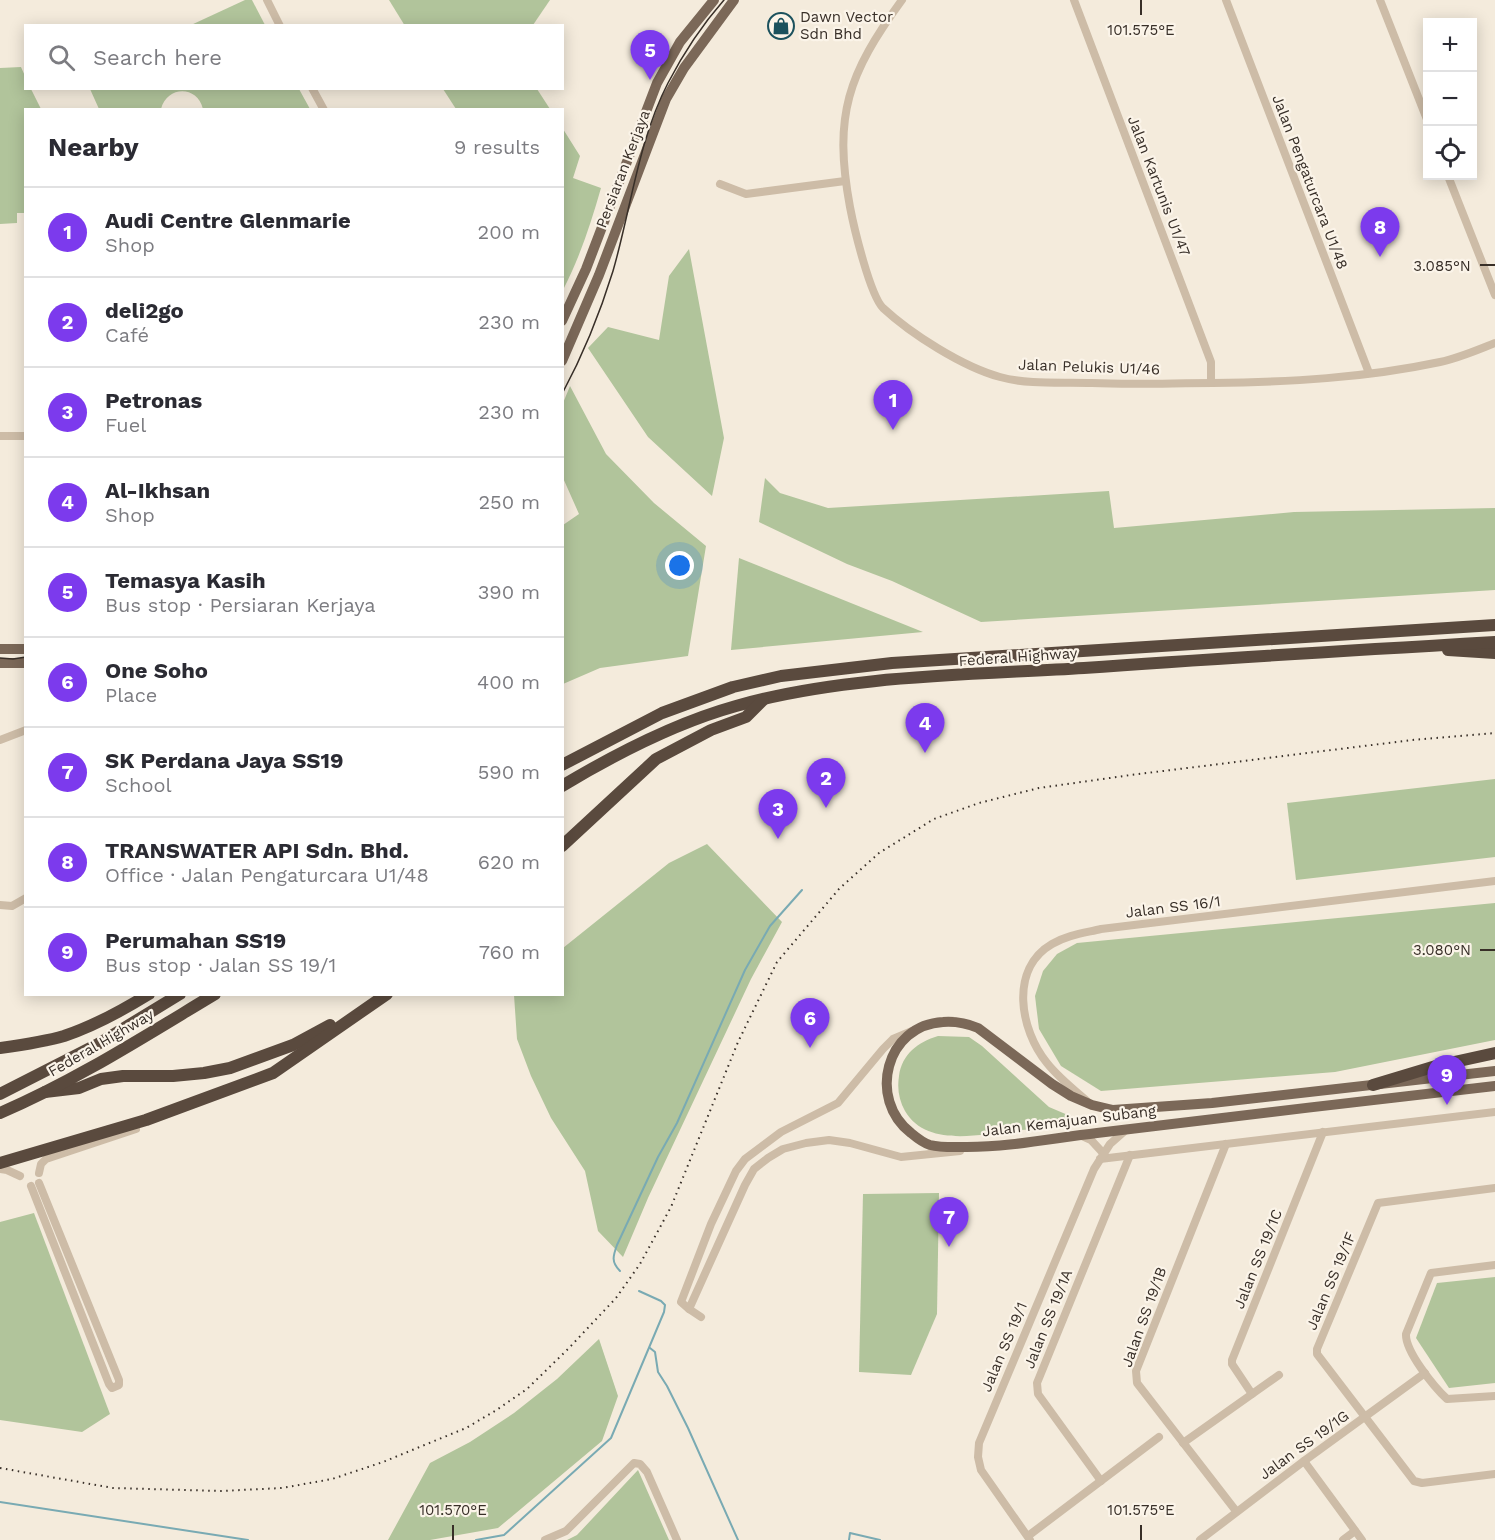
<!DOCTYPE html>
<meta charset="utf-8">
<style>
:root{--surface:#fff;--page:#f7f7f7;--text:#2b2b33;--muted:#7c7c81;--line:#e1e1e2;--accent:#7c3aed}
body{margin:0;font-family:"Work Sans",sans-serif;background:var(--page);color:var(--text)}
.controls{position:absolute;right:18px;top:18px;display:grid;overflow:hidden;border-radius:0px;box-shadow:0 3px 15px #0003}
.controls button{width:54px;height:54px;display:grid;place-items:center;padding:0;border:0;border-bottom:2px solid var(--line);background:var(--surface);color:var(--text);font:30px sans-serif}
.you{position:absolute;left:680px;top:566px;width:21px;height:21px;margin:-15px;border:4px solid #fff;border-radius:50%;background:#1a73e8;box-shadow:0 0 0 9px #1a73e833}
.badge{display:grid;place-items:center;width:39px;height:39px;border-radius:50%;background:var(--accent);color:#fff;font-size:20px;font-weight:700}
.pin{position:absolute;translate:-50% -50px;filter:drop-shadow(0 2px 3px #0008)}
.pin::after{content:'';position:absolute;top:32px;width:21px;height:18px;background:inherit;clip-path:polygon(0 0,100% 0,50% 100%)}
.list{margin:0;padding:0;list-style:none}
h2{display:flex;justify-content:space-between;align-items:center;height:78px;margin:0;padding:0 24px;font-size:26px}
h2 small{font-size:20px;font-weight:400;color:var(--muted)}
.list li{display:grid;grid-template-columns:39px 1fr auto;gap:18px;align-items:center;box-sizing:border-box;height:90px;padding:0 24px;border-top:2px solid var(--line)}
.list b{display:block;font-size:22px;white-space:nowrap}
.list p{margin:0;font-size:20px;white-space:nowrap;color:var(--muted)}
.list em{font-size:20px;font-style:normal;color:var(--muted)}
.icon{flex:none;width:33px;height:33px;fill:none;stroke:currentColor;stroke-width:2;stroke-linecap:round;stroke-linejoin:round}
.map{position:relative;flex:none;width:1495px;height:1540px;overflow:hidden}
.search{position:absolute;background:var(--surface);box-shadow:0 3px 15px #0003;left:24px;top:24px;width:540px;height:66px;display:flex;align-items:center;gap:15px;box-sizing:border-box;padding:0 21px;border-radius:0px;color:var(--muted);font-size:22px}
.panel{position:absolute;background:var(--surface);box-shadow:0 3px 15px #0003;left:24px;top:108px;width:540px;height:888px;border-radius:0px}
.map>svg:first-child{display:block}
</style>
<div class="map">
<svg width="1495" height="1540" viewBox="0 0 1495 1540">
<rect width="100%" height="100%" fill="#f4ebdc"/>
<g fill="#b1c49b">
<path d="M245,0H252L265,25H191Z"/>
<path d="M389,0H550L533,25L405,26Z"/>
<path d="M21,67L25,76L26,88L31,89L41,109L26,110L25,213H17V223L0,224V68Z"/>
<path d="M90,89H299L310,109H203C197,85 167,86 161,109H99Z"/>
<path d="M443,89H537L550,109H456Z"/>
<path d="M563,129L580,156L573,178L601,188C591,223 580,257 563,290Z"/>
<path d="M689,249L724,438L712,496L648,437L588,348L608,327L659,340L669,276Z"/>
<path d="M570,386L606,454L654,503L706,546L688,656L600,668L563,684V525L579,514L563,478V403Z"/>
<path d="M765,478L780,493L828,508L1109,491L1114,528L1294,512L1495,508V590L981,622L892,581L847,564L759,522Z"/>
<path d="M739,558L923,632L731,650Z"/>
<path d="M1495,779V857L1296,880L1287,803Z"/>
<path d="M707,844L782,922L751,979L648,1198L623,1257L598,1231L585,1171L551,1118L531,1076L517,1039L514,995L562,994L563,948L669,863Z"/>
<path d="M1495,903V1040L1335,1072L1101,1091L1061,1066L1039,1029L1035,996L1043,971L1057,954L1077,943Z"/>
<path d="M938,1036L969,1037L982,1046L1049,1107L1089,1124C1063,1126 1037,1129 1011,1131C978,1135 926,1147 905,1111C899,1100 897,1089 899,1076C902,1054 918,1042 938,1036Z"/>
<path d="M939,1193L937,1314L911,1375L859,1372L863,1194Z"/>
<path d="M34,1213L110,1414L82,1432L0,1420V1222Z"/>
<path d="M1495,1277V1383L1449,1388L1416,1338L1437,1283Z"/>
<path d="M599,1339L618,1396L602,1441L498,1528L430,1540H388L430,1463L470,1442L514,1413L557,1379Z"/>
<path d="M638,1470L669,1540H567L577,1535Z"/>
</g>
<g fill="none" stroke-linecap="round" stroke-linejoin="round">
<g stroke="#79aab3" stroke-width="2">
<path d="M620,1271C611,1262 613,1256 617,1245L658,1157L677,1123L745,970L770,926L802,890"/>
<path d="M650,1348L655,1352L658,1372L667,1386L688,1428L738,1540"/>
<path d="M0,1502L248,1540"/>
<path d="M476,1540L504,1535L611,1438L664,1312L665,1305L661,1301L639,1291"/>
<path d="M849,1540L850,1533L880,1540"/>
</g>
<g stroke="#cdbca7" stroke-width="8">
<path d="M267,0L280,26"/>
<path d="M902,0C848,74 833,115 850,207C854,228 870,295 883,308C911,334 963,367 1000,377C1029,385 1061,382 1092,383C1132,385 1173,383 1213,383C1289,382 1365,378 1440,362C1459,358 1477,350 1495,343"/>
<path d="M1074,0L1211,362V383"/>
<path d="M1226,0L1369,373"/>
<path d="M1380,0L1428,122"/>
<path d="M312,88L324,110"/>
<path d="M1448,176L1495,295"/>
<path d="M720,184L746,194L845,181"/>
<path d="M0,436H26"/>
<path d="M0,740L26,730"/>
<path d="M0,905L12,906L26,898"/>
<path d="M912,1031L893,1039L883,1049L838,1103L781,1132L745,1159L736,1171L711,1224L681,1302L689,1309L745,1185L754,1169L768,1158L783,1149L806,1143L829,1140L850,1143L901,1157L960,1151"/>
<path d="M1087,1101C1073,1089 1058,1077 1047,1063C1020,1030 1009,969 1052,944C1067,935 1084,933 1101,929L1495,881"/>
<path d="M1080,1135L1091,1140L1103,1153"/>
<path d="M1226,1144L1136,1371L1137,1383L1236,1511"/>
<path d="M1100,1159L1495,1112"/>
<path d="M0,1169L7,1170L20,1176"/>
<path d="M39,1173L41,1164L46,1159L136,1129"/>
<path d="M31,1186L109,1384L112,1388L119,1385V1380L39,1183"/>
<path d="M1495,1188L1378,1203L1317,1349V1354L1414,1481L1422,1483L1495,1474"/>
<path d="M1495,1265L1431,1273L1406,1334C1405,1351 1434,1387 1447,1399L1495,1396"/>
<path d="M689,1309L701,1317"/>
<path d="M1252,1394L1232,1364V1360L1323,1132"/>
<path d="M1183,1443L1279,1375"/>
<path d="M1304,1461L1362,1540"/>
<path d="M1101,1481L1038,1394L1037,1383L1130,1155"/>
<path d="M1028,1536L1159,1437"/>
<path d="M545,1540L566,1531L634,1463L640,1464L647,1472L677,1540"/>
<path d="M1030,1540L981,1470L978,1457L979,1443L1094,1169L1110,1144L1127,1129"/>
<path d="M1200,1540L1304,1461L1425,1373"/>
<path d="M1343,1540L1355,1531"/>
</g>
<g stroke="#7b6858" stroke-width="10">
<path d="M562,321L586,269L657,83L680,42L714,0"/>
<path d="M562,361L599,275L666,99L684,68L734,0"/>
<path d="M0,649H26"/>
<path d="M0,663H26"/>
<path d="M1495,1071L1212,1103L1113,1110L1092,1105L1071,1096L1052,1084L978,1028C966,1023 956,1021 943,1022C886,1025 867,1099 911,1133C917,1138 923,1143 930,1145C942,1148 955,1147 967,1147C1010,1147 1054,1138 1097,1133C1230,1117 1362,1101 1495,1086"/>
</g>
<g stroke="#5a4a3e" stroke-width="12">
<path d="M1448,650L1495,653"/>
<path d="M562,765L662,713L733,687L781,676L892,663L1495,625"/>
<path d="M562,786C617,753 675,723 736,706C844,675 972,675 1084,668C1221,658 1358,650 1495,642"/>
<path d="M562,846L656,759L711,730L746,717L763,700"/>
<path d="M0,1048C22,1045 44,1042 64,1036C94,1026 123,1010 149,994"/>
<path d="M1373,1085L1436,1066L1495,1053"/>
<path d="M45,1092L79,1088L101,1079L123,1076H173L204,1073L230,1068L293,1045L330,1025"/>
<path d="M0,1094L98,1044L180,994"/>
<path d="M0,1113C75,1081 145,1036 215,994"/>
<path d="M0,1163L146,1120L273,1073L387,994"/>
</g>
<g stroke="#382f28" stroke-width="1.5">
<path d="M562,394C583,355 600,313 613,271C631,209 638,141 668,83C683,54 702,25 724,0"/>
<path d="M0,658L13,659L26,657"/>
</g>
<path stroke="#382f28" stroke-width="2" stroke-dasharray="1.5 4.5" stroke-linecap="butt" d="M0,1468L113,1488L221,1491L282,1488L332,1479L383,1462L466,1428L495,1411L527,1389L569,1348L616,1298L640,1264L671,1207L738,1042L777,962L839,889L879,853L934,819L979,803L1039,788L1131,775L1412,740L1495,733"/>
</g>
<path fill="none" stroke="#382f28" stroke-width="2" d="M1141,0V15M1480,265H1495M1480,950H1495M453,1525V1540M1141,1525V1540"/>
<defs>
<symbol id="shop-ring" viewBox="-11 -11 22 22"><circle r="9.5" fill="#fbf4e9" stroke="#1b515d" stroke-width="1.5"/><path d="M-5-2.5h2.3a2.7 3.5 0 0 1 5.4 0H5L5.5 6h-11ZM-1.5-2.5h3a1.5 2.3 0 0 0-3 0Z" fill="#1b515d"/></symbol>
</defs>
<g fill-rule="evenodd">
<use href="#shop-ring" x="766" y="11" width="30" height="30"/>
</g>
<g text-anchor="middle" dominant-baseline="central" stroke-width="4.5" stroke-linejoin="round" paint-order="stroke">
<g font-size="15" fill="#382f28" stroke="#fbf4e9" text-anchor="start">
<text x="800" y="17">Dawn Vector<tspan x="800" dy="17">Sdn Bhd</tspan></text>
</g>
<g font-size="15" fill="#382f28" stroke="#fbf4e9">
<text transform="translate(623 169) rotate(-69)">Persiaran Kerjaya</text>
<text transform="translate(1310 182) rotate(69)">Jalan Pengaturcara U1/48</text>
<text transform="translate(1159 186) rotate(69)">Jalan Kartunis U1/47</text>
<text transform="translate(1089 367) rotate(2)">Jalan Pelukis U1/46</text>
<text transform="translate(1018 657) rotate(-4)">Federal Highway</text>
<text transform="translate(1173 907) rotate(-7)">Jalan SS 16/1</text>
<text transform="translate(101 1043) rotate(-30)">Federal Highway</text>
<text transform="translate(1069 1121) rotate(-7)">Jalan Kemajuan Subang</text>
<text transform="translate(1258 1259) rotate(-68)">Jalan SS 19/1C</text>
<text transform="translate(1331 1281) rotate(-67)">Jalan SS 19/1F</text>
<text transform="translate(1144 1317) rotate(-70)">Jalan SS 19/1B</text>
<text transform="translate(1048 1319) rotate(-68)">Jalan SS 19/1A</text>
<text transform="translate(1004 1347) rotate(-67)">Jalan SS 19/1</text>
<text transform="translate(1304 1445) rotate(-36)">Jalan SS 19/1G</text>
</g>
</g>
<g font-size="15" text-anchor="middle" fill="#382f28" stroke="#fbf4e9" stroke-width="4.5" stroke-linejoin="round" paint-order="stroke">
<text x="1141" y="35">101.575°E</text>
<text x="1442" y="271">3.085°N</text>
<text x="1442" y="955">3.080°N</text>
<text x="453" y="1515">101.570°E</text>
<text x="1141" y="1515">101.575°E</text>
</g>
</svg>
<div class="controls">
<button>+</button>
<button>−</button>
<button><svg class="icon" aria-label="locate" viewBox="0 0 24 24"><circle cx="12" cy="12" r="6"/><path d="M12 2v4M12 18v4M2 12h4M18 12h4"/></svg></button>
</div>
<div class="you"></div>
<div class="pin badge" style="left:893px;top:430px">1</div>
<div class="pin badge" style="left:826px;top:808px">2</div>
<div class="pin badge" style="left:778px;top:839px">3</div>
<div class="pin badge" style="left:925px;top:753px">4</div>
<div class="pin badge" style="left:650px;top:80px">5</div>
<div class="pin badge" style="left:810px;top:1048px">6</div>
<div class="pin badge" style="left:949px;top:1247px">7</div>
<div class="pin badge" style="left:1380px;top:257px">8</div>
<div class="pin badge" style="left:1447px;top:1105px">9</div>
<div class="search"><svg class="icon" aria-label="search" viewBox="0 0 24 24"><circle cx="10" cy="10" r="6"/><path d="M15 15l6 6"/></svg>Search here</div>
<section class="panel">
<h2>Nearby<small>9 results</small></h2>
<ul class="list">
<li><span class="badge">1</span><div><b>Audi Centre Glenmarie</b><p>Shop</p></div><em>200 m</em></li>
<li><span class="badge">2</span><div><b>deli2go</b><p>Café</p></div><em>230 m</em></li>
<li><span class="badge">3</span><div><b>Petronas</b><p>Fuel</p></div><em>230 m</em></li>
<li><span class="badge">4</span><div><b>Al-Ikhsan</b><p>Shop</p></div><em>250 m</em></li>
<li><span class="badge">5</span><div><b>Temasya Kasih</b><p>Bus stop · Persiaran Kerjaya</p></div><em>390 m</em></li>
<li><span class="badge">6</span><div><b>One Soho</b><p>Place</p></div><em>400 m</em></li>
<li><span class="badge">7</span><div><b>SK Perdana Jaya SS19</b><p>School</p></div><em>590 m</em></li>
<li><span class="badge">8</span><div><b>TRANSWATER API Sdn. Bhd.</b><p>Office · Jalan Pengaturcara U1/48</p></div><em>620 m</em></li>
<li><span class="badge">9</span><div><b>Perumahan SS19</b><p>Bus stop · Jalan SS 19/1</p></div><em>760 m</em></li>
</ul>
</section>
</div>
